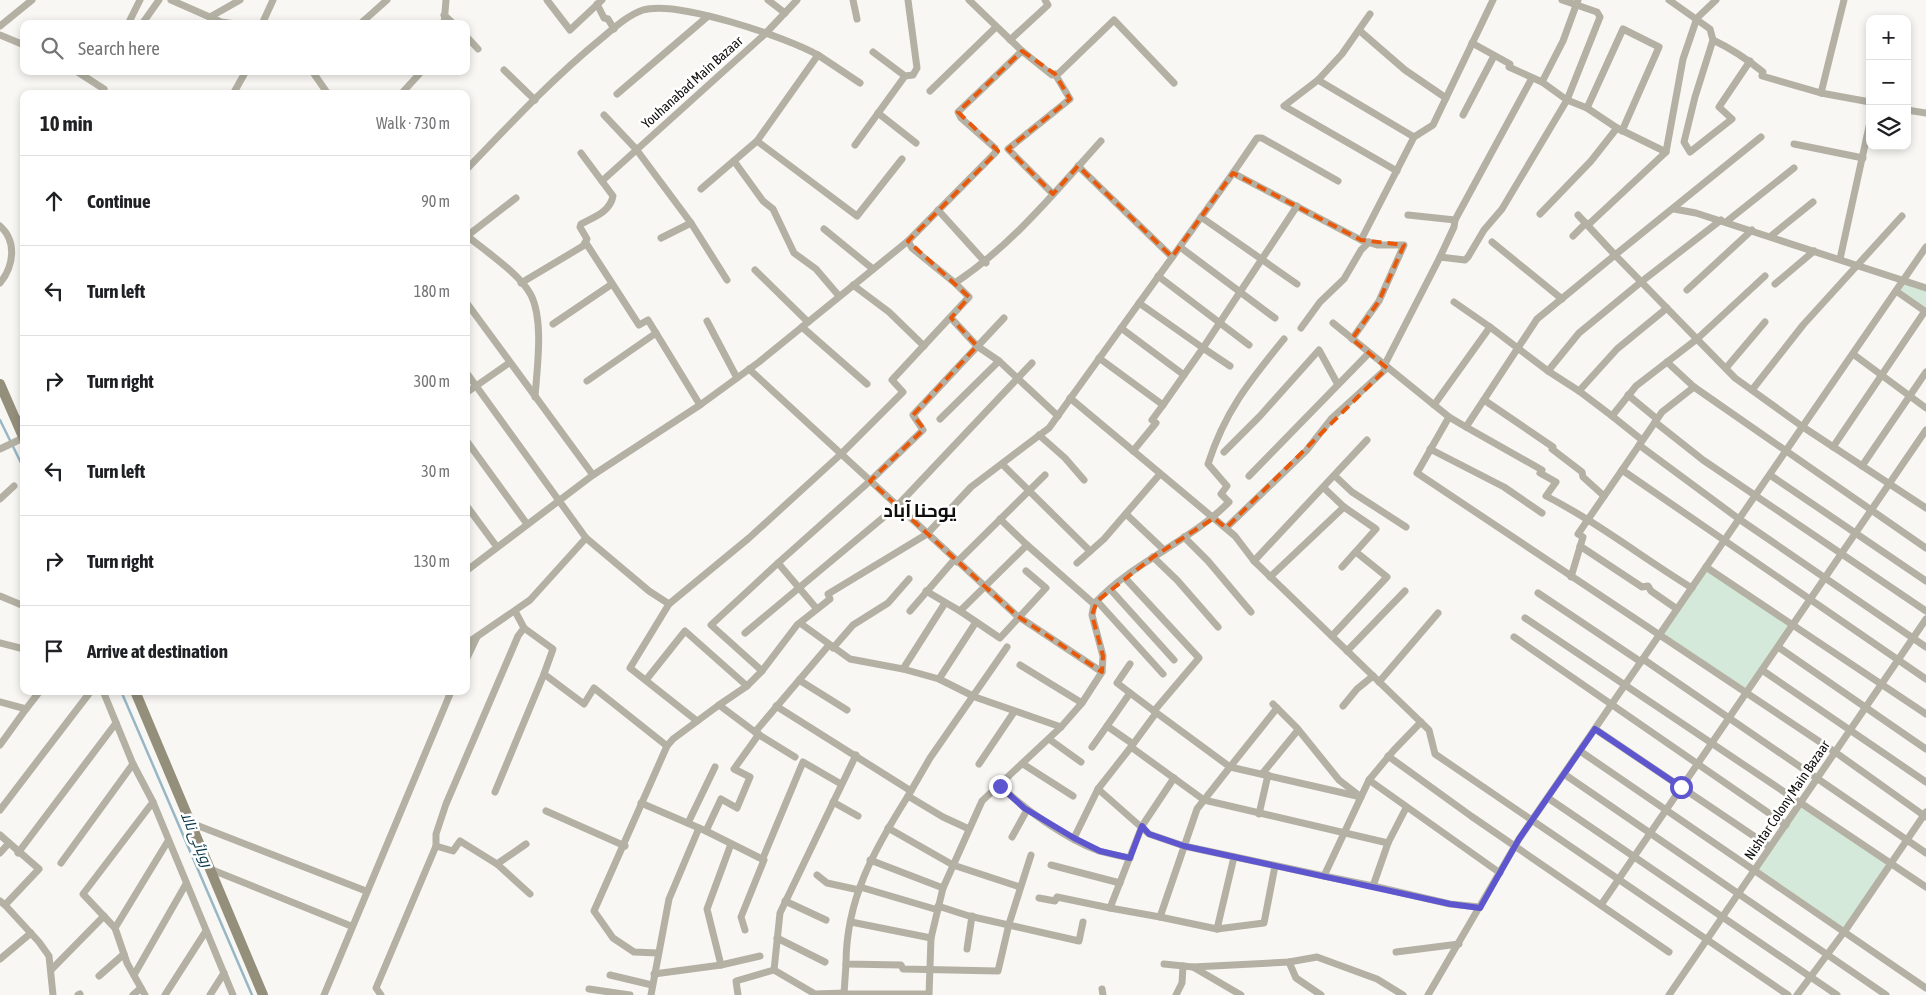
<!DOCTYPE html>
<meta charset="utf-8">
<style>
:root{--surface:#fff;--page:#f6f6f6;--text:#202124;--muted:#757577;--line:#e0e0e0}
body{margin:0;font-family:"Asap Condensed",Cairo,sans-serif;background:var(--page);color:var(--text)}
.controls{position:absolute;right:15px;top:15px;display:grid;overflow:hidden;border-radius:10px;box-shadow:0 2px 8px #0003}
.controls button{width:45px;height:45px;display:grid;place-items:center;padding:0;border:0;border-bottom:1px solid var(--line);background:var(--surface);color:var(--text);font:25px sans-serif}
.stop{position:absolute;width:15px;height:15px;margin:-11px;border:4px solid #5e56cf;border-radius:50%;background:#fff}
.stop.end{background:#5e56cf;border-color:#fff;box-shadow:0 1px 5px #0008}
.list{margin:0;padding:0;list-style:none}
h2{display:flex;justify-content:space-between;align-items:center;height:65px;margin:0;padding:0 20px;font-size:21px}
h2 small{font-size:16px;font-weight:400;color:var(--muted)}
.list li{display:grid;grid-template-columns:32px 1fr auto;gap:15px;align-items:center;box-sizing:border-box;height:90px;padding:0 20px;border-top:1px solid var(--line)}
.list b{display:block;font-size:19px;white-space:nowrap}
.list em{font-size:16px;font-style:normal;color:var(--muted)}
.icon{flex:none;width:28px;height:28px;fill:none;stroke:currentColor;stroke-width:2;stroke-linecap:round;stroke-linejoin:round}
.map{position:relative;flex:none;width:1926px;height:995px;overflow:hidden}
.search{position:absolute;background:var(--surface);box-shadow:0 2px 8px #0003;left:20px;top:20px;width:450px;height:55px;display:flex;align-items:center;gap:12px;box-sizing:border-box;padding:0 18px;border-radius:10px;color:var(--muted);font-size:19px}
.panel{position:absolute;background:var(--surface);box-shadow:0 2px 8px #0003;left:20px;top:90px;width:450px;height:605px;border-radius:10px}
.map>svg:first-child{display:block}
</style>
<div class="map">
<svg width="1926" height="995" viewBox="0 0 1926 995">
<rect width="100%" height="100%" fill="#f9f7f3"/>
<g fill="#d4e9d9">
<path d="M1904,280L1926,288V312L1896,291Z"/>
<path d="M1706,567L1794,624L1746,694L1659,635Z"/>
<path d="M1801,801L1892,863L1843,932L1754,871Z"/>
</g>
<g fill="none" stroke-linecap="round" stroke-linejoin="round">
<g stroke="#97b7c7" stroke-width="2.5">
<path d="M0,420L24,469"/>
<path d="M121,691L252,995"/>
</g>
<g stroke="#b4b1a4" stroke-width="7">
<path d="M171,0L221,22L236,24"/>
<path d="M547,0L570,30L602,0"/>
<path d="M768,0L785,13"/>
<path d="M853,0L857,19"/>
<path d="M969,0L1022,51L1052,75L1058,74L1114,20L1174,83"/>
<path d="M1669,0L1710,29L1713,40C1732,49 1747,59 1763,72L1762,76L1821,93L1870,102"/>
<path d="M597,4L604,18L608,19L614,29"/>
<path d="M1370,14L1342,54L1318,80L1284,106L1397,171"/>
<path d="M444,15L454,24"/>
<path d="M210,17L240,0"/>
<path d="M128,24L140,0"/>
<path d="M142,24L159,0"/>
<path d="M262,24L273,0"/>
<path d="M360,24L387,0"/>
<path d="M444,24L446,0"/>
<path d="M0,26L32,0"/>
<path d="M1360,31L1405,70L1446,98"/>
<path d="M0,35L24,45"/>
<path d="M466,36L478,49"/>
<path d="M1010,40L1048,5L1045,0"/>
<path d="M1713,40L1695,97L1684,142L1690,152L1732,119L1719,107L1750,61"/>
<path d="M1472,43L1510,64L1509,67L1542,82L1567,100L1587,108L1617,128L1666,152"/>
<path d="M873,52L905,76"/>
<path d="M818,55L860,83"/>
<path d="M504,70L535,100"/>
<path d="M76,71L104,89"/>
<path d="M312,71L328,94"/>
<path d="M1318,80L1414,137"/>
<path d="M1542,82L1563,41L1578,0"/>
<path d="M930,91L996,27"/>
<path d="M1821,93L1844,0"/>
<path d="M233,94L246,71"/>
<path d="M401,94L422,71"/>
<path d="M617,94L707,17"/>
<path d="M1587,108L1623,29L1659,47L1622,131"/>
<path d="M1907,110L1926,113"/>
<path d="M878,113L916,143"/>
<path d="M604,115L636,149L691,223L661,238"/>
<path d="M1463,115L1494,56"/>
<path d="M757,141L857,216L902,159"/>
<path d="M1794,144L1863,158"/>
<path d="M855,145L905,76L913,75L917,68L908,0"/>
<path d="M734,161L763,201L773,209L794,253L816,269L839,296"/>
<path d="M1078,166L1172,257"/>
<path d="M466,170C510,124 553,78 602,38C614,28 628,15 643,10C677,0 786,37 818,55L757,141L701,189"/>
<path d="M1233,173L1257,138H1262L1338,181"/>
<path d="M602,181L765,34L797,0"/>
<path d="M1053,194L1008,149L1070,99L1055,74"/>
<path d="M1674,209L1696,213L1926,288"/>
<path d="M938,210L986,263"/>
<path d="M1540,214L1591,161L1617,128"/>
<path d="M1408,215L1455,220L1532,78"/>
<path d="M1578,215L1615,255L1761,137"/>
<path d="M1201,217L1297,284"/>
<path d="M1726,222L1794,168"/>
<path d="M691,223L727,280"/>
<path d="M1588,225L1666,152L1683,59L1697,18L1716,0"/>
<path d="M0,226C17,241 14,266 0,283"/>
<path d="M824,229L873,269"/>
<path d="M466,235C485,251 519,273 531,295C544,321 537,368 535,397"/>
<path d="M467,236L516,198"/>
<path d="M1573,236L1586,223"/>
<path d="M1771,236L1813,202"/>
<path d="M1361,240L1414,137L1433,125L1493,0"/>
<path d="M908,241L912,248L955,283"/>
<path d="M1492,242L1562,299"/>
<path d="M586,243L639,325L648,320L656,333"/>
<path d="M1180,247L1275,318"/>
<path d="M1440,257L1465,260L1468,257L1484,230L1502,209L1567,100L1600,17L1597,12L1562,0"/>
<path d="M1840,259L1870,122"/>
<path d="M755,270L808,322"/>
<path d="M1158,276L1249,345"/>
<path d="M521,283L583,246L587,239L580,227L581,224C594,217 610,212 613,196L581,153"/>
<path d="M1775,284L1814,251"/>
<path d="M853,285L889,312L924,346"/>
<path d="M1687,290L1752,230"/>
<path d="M1896,291L1926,312"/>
<path d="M466,302L593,475"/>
<path d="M1454,302L1490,327"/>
<path d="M1139,303L1203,348L1184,375"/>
<path d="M707,321L737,378"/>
<path d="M1333,323L1449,417"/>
<path d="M553,324L612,284"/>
<path d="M802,327L867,384"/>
<path d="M1121,328L1184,375L1163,405"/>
<path d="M1301,328L1320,302L1344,279L1361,250L1369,242"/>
<path d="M1853,354L1926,408"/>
<path d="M1099,358L1163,405L1152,420L1156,423L1133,451"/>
<path d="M999,361L1058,416"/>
<path d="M1230,366L1203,348L1297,206"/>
<path d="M1384,366L1440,257L1454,227L1455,220"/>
<path d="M1726,368L1765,322"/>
<path d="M749,369L1016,615L1102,672"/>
<path d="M1548,371L1579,391L1617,349L1667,308"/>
<path d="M466,372L586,538L530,600L466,644"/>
<path d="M587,381L656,333L700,405"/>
<path d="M1694,387L1926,548"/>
<path d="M1752,390L1803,325L1902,216"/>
<path d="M1579,391L1612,416L1636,386L1697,339L1765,276"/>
<path d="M466,393L509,363"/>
<path d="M1628,395L1657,419"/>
<path d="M1070,398L1235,536L1254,561L1429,730L1435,754L1788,995"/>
<path d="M1484,400L1553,447L1552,449L1582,472L1583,477L1604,496"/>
<path d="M1434,405L1490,327L1548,371L1579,333L1641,282L1721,220"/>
<path d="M1612,416L1642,440"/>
<path d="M940,419L999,361L977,346L951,318"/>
<path d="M17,421L24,417"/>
<path d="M1655,422L1703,460L1926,611"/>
<path d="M1466,427L1542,470L1540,473L1556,482L1546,496C1597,522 1643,558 1692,588"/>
<path d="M1039,435L1065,458L1084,480"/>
<path d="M466,440L527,524"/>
<path d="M1639,445L1739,519L1926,647"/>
<path d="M1833,447L1925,311"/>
<path d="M0,449L23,438"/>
<path d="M1430,449L1504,487L1542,513"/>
<path d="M1224,452L1260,416L1319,350L1337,383"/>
<path d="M1002,464L1090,551"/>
<path d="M1862,466L1926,372"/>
<path d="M1622,470L1926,679"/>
<path d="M1770,475L1926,581"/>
<path d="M1249,476L1369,353"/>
<path d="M1335,476L1352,492L1406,527"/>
<path d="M0,499L14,486"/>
<path d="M466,505L497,547"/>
<path d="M1926,508L1803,427L1735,378L1615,255L1537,319L1466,427L1449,417L1417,473L1835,752L1926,817"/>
<path d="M1126,514L1164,550"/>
<path d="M1226,528L1306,451L1332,418L1387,368"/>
<path d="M1184,537L1208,561L1251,612"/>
<path d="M586,538L649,591L669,604"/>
<path d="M1027,545L1094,604"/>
<path d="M1580,546L1642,587L1648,586L1651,591L1677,609"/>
<path d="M1153,557L1177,580L1218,627"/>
<path d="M1254,561L1367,440"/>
<path d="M957,562L1045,475"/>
<path d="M1077,563L1104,539L1160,474"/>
<path d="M1342,567L1376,529L1344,507"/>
<path d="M1706,567L1926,714"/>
<path d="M466,571L593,475L700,405L759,362L908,241L996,152L995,148L961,118L958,112L1022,51"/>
<path d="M1270,577L1344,507L1324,488"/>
<path d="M1571,577L1583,537L1578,534L1662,412L1694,387L1667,362"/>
<path d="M1125,578L1199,658L1154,711L1117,683L1130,664"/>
<path d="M1110,589L1174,660"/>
<path d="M926,591L960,611L1027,545L1000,519"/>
<path d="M1538,593L1641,662"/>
<path d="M0,596L24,606"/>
<path d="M1097,601L1163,674"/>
<path d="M817,609L778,563L870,481L923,430L913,415L1004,318"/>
<path d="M910,611L954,560"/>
<path d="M960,611L1000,638L1046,588L1026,571"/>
<path d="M1525,618L1926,887"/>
<path d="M800,623L850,659L903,669L945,603"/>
<path d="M524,628L553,649L544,674L584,704L594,688L667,746"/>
<path d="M745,633L897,506L1032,363"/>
<path d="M1332,636L1387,577L1356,552"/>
<path d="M1514,637L1786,825"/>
<path d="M0,643L24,649"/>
<path d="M1778,647L1926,749"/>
<path d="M833,648L853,625L888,603L909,579"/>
<path d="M1347,651L1405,591"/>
<path d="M1643,659L1926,853"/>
<path d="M466,660L477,637"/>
<path d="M1020,665L1082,703"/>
<path d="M903,669L939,679L975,697L1061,727"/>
<path d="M1762,670L1926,782"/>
<path d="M762,671L711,625L778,563"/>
<path d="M939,679L976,622"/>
<path d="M646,680L685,631L747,686"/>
<path d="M799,680L847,710"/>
<path d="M1379,682L1438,613"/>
<path d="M103,691L133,764L153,802L233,995"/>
<path d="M1130,693L1107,726L1133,744"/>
<path d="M0,702L26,709L40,691"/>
<path d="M719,705L747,686L762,671L797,625L830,599L828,594L927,534L971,487L1049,428L1233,173L1361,240L1377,245H1404L1379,301L1352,339"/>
<path d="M776,706L911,791"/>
<path d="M1343,706L1357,689L1373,676"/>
<path d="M1154,711L1230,767L1277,708"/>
<path d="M697,721L630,668L669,604L749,538L840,455L903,392L892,380L969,297L955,283C1012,245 1055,192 1101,141"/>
<path d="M1421,722L1394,750L1369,780L1500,873"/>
<path d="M1595,729L1770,847"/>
<path d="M756,733L795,757"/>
<path d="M1049,739L1081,762"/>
<path d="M0,745L26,709"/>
<path d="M1092,747L1107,726"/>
<path d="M1131,747L1098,789L1149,834L1184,846L1324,876L1361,797L1339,780L1297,728L1273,704"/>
<path d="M1580,751L1926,988"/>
<path d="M1388,756L1471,816L1669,952"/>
<path d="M979,764L1014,712"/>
<path d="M1023,764L1073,796"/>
<path d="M1262,774L1298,730"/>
<path d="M1564,774L1886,995"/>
<path d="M1369,780L1361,797L1230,767L1204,800L1388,843L1406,808"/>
<path d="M1000,786C1026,810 1066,839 1099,851C1109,854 1120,856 1130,858"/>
<path d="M495,792L544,674"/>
<path d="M908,796L930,758L1007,647"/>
<path d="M1548,798L1837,995"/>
<path d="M833,802L858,816"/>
<path d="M641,803L706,831L764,860L741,917L745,930"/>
<path d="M0,810L91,691"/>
<path d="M546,811L625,846"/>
<path d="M1259,814L1268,775"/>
<path d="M191,823L366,891"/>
<path d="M688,823L715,767"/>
<path d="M888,828L953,865L1020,887"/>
<path d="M969,829L943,817L908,796C874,850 846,899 846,964L901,965L903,969L998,971L1009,924L1031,855"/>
<path d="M706,831L721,799L737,808L750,777L734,769L759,734"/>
<path d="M0,835L39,869L5,905L0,901"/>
<path d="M1012,837L1027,810"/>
<path d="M1074,838L1098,789"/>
<path d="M436,846L453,851L460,841L497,864L526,844"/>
<path d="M0,853L9,843"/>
<path d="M18,853L116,723"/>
<path d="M1234,857L1217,929L1264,923L1275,866"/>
<path d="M763,858L803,762L841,784"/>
<path d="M870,860L943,888"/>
<path d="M61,863L133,764"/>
<path d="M497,864L530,894"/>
<path d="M1051,865L1120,883"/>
<path d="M210,869L351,926"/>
<path d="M817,875L827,883L859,890"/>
<path d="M1324,876L1373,886L1388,843"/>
<path d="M1373,886L1450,904L1480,907"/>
<path d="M860,887L938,910"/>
<path d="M1039,898L1055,901L1057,897L1110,908L1142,826L1174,778"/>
<path d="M785,901L826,920"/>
<path d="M5,905L39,942L49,956L53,995"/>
<path d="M1601,905L1926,430"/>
<path d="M938,906L969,916L1079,941L1083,922"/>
<path d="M1110,908L1160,917L1197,809L1204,800L1131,747L1156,713"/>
<path d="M1160,917L1217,929"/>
<path d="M851,922L931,938"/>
<path d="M115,928L83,894L153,802"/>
<path d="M777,938L825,962"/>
<path d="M967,949L972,916"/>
<path d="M1396,952L1459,944"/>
<path d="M658,953L634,952L613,938L594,911L667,746L673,739L719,705L755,732L829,645"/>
<path d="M0,959L31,933"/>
<path d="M1289,962L1296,978L1321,995"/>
<path d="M846,964L844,994H928"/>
<path d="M1164,964L1193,967L1241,995"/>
<path d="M721,965L707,909L731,844"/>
<path d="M1193,967L1289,962L1317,957L1377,979L1403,995"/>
<path d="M51,970L104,916"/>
<path d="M654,974L721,965L760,956"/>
<path d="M134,975L186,884"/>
<path d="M610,975L652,985"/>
<path d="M99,976L124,954"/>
<path d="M589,989L630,995"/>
<path d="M1102,989L1103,995"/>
<path d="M845,993L815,994L774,970L780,913L856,755"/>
<path d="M78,995L80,994"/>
<path d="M133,995L141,988"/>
<path d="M145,995L127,963L115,928L168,841"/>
<path d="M165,995L206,931"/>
<path d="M210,995L224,973"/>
<path d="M324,995L450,694L445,691"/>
<path d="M381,995L376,988L436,846V834L446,804L518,636L524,628L515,611"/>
<path d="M651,995L669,899L699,828"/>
<path d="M738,995L736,981L774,970"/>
<path d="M929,995L931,938L943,888L982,801L1061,727L1082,703L1102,672L1103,656L1092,615L1094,604C1132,562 1190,542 1229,502L1221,494L1227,486L1208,464C1225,411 1249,382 1284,339"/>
<path d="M1176,995L1182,983L1183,966"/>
<path d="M1428,995L1519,839L1926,247"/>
<path d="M1669,995L1926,619"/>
<path d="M1797,995L1847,928L1926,812"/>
</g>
<g stroke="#948f7b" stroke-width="10">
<path d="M0,384L24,439"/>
<path d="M135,691L263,995"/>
</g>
</g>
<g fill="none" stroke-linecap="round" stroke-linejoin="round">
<path stroke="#5e56cf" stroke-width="6" d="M1000,786L1024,808L1074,838L1100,851L1130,858L1142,826L1149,834L1184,846L1450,904L1480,908L1519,839L1595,729L1681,787"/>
</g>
<path fill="none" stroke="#e8590c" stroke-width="4" stroke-dasharray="10 6" stroke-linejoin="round" d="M1022,51L1055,74L1070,99L1008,149L1053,194L1078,166L1172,257L1233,173L1361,240L1404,245L1379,301L1352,339L1387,368L1226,528L1214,518L1153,557L1097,601L1092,615L1103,656L1102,672L1016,615L870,481L924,429L913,415L977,346L951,318L969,297L908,241L998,151L958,112Z"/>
<g text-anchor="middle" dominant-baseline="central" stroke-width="5" stroke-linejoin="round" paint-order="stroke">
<g font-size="14" fill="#0f0e0d" stroke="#fff">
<text transform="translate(692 82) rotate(-42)">Youhanabad Main Bazaar</text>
<text transform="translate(1787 800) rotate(-56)">Nishtar Colony Main Bazaar</text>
</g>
<g font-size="15" font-style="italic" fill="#043446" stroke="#fff">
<text transform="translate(197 839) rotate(67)">روہائی نالا</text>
</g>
<g font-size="19" font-weight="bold" fill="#0f0e0d" stroke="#fff">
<text x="920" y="510">یوحنا آباد</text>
</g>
</g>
</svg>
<div class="controls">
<button>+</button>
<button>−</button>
<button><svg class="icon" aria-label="layers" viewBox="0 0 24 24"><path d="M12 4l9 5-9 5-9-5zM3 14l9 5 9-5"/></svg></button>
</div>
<div class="stop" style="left:1681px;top:787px"></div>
<div class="stop end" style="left:1000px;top:786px"></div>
<div class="search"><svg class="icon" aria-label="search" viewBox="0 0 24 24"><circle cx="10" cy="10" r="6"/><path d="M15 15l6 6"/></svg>Search here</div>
<section class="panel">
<h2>10 min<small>Walk · 730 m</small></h2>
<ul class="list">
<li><svg class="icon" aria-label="ahead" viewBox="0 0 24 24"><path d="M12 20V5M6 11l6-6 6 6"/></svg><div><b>Continue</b></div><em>90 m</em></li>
<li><svg class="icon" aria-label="left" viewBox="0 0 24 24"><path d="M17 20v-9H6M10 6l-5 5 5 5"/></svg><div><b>Turn left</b></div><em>180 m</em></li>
<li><svg class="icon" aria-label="right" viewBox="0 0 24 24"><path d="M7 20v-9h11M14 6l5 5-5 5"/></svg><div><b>Turn right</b></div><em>300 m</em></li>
<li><svg class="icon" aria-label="left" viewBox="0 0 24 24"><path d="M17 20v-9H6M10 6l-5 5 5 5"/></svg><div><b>Turn left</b></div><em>30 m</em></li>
<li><svg class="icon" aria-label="right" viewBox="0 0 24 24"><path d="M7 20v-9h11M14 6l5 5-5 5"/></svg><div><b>Turn right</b></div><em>130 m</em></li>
<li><svg class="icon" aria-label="arrive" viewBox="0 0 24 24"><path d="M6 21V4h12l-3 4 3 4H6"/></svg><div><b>Arrive at destination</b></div></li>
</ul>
</section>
</div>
